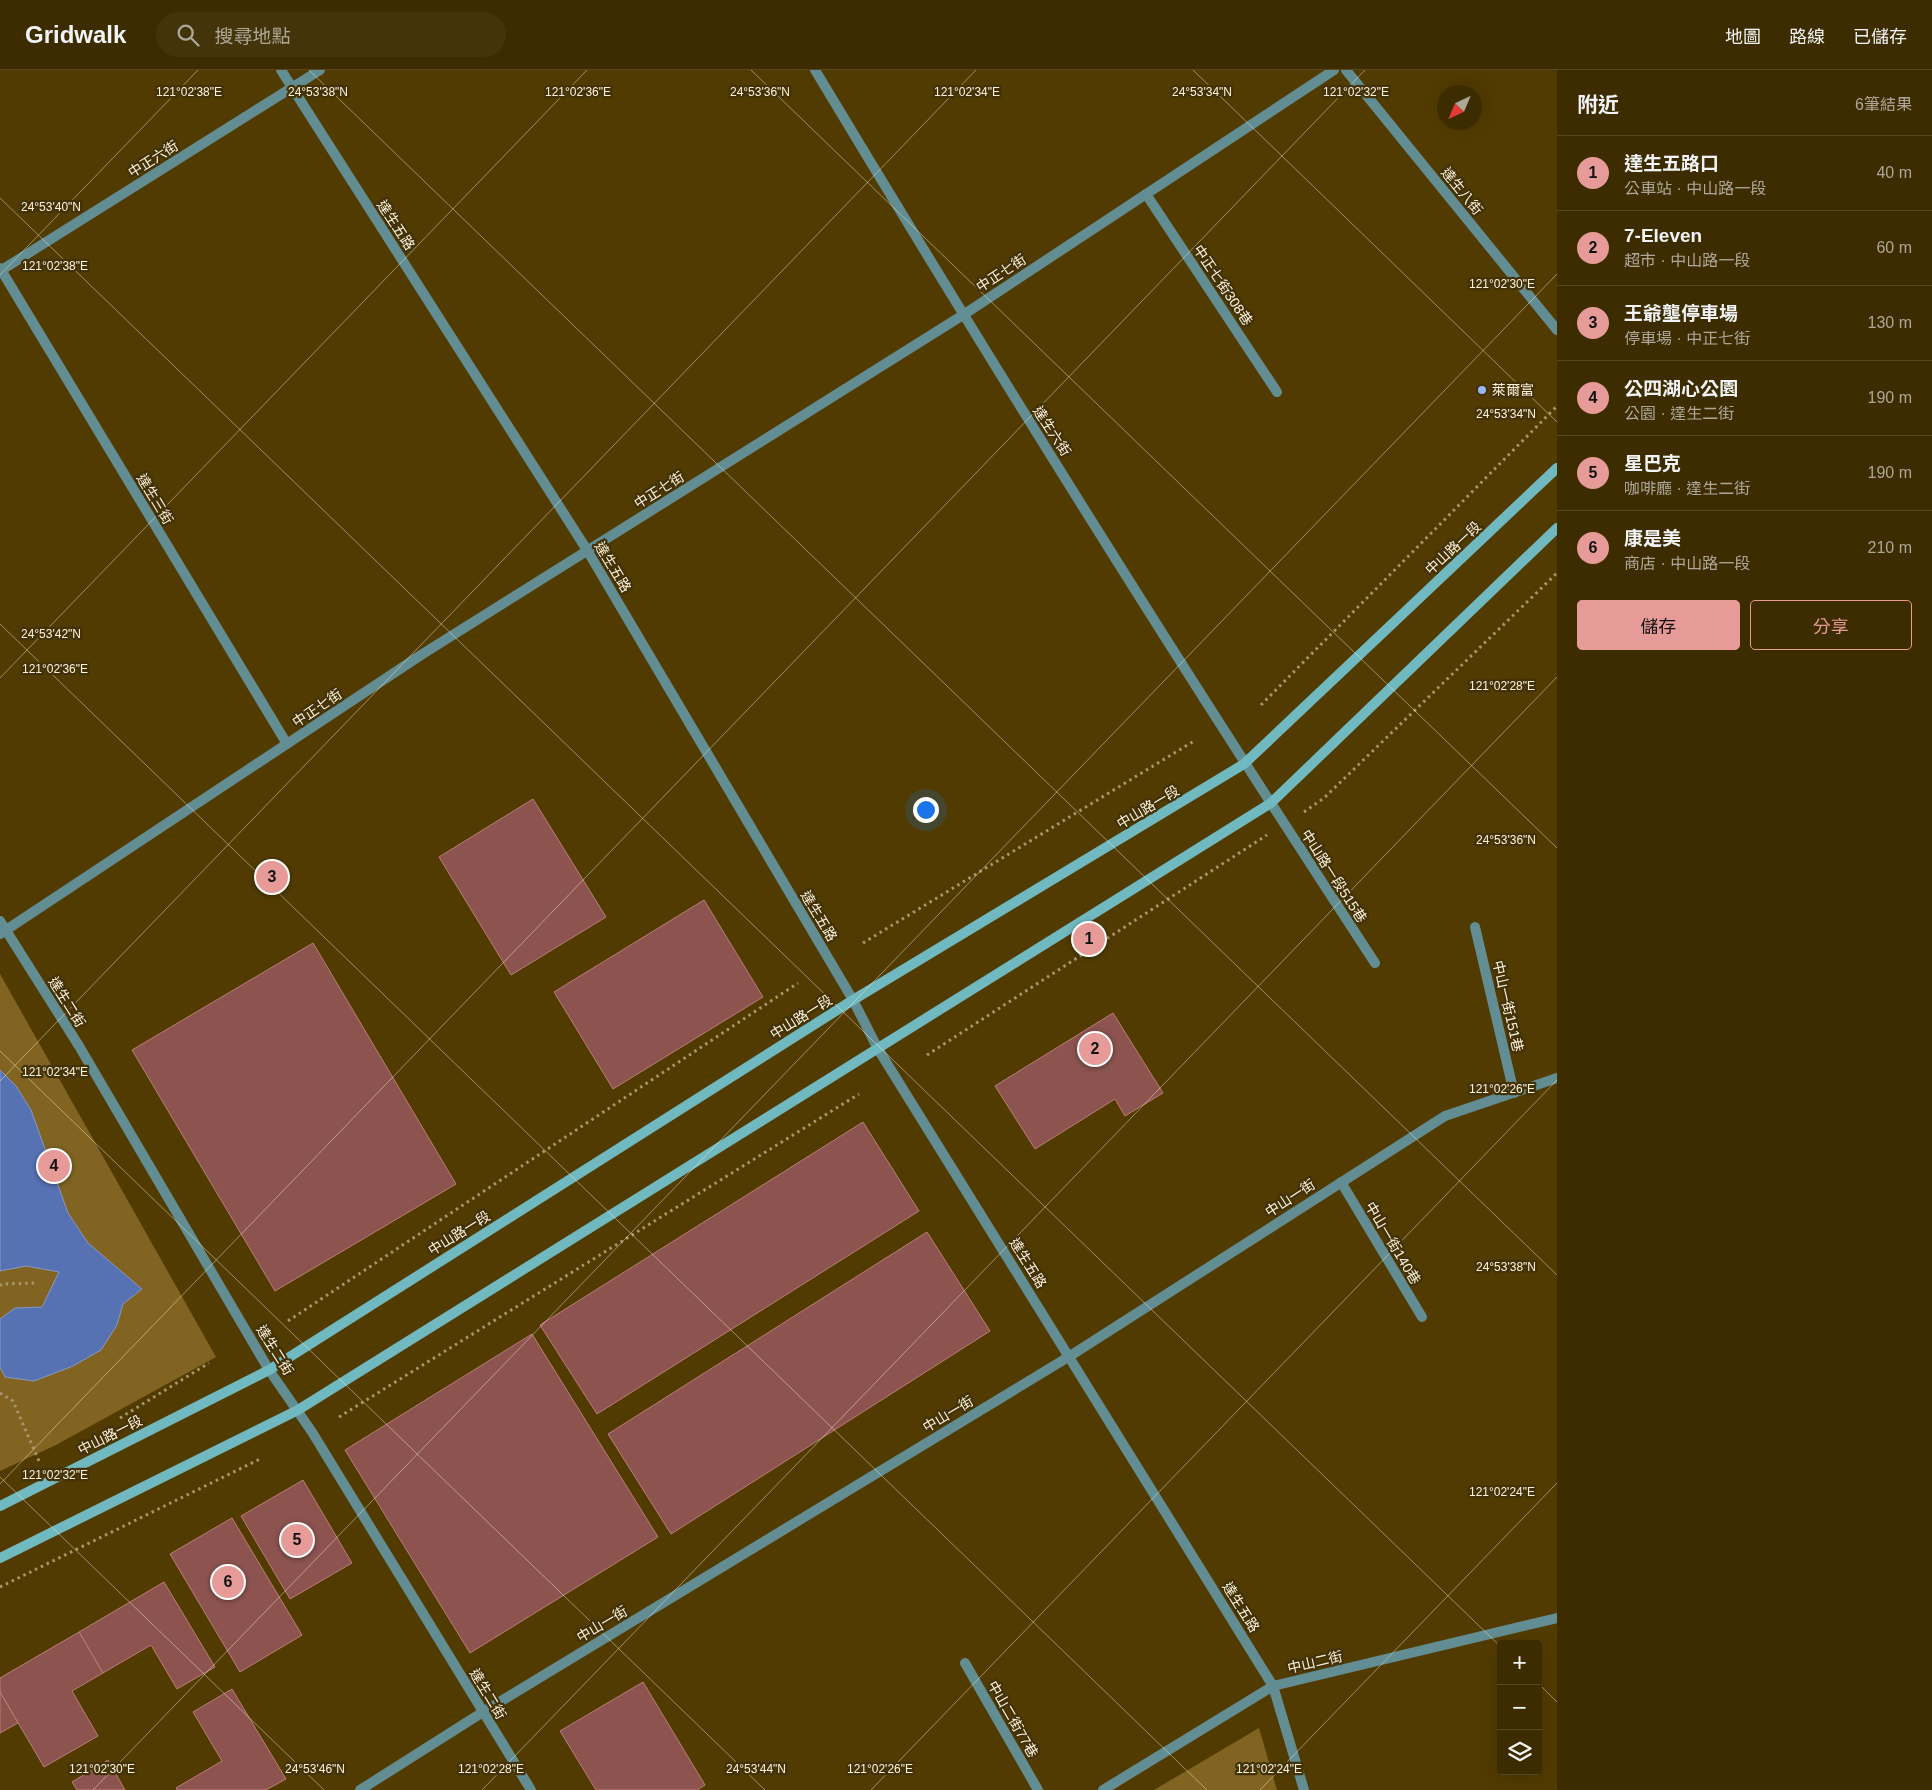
<!DOCTYPE html>
<html lang="zh-TW">
<meta charset="utf-8">
<style>
:root{--surface:#3d2c00;--page:#44340a;--text:#f1f3f6;--muted:#ada799;--line:#564822;--accent:#e69b98}
body{margin:0;font-family:Arial,"Noto Sans TC",sans-serif;background:var(--page);color:var(--text)}
.controls{position:absolute;right:15px;bottom:15px;display:grid;overflow:hidden;border-radius:5px;box-shadow:0 5px 20px #0002}
.controls button{width:45px;height:45px;display:grid;place-items:center;padding:0;border:0;border-bottom:1px solid var(--line);background:var(--surface);color:var(--text);font:25px sans-serif}
.compass{position:absolute;left:1437px;top:15px;width:45px;height:45px;border-radius:50%;background:var(--surface);box-shadow:0 5px 20px #0002;rotate:224deg}
.you{position:absolute;left:925px;top:739px;width:18px;height:18px;margin:-12px;border:4px solid #fff;border-radius:50%;background:#1a73e8;box-shadow:0 0 0 8px #1a73e833}
.badge{display:grid;place-items:center;width:32px;height:32px;border-radius:50%;background:var(--accent);color:#111;font-size:16px;font-weight:700}
.pin{position:absolute;translate:-50% -50%;border:2px solid #fff;box-shadow:0 1px 5px #0006}
.list{margin:0;padding:0;list-style:none}
h2{display:flex;justify-content:space-between;align-items:center;height:65px;margin:0;padding:0 20px;font-size:21px}
h2 small{font-size:16px;font-weight:400;color:var(--muted)}
.list li{display:grid;grid-template-columns:32px 1fr auto;gap:15px;align-items:center;box-sizing:border-box;height:75px;padding:0 20px;border-top:1px solid var(--line)}
.list b{display:block;font-size:19px;white-space:nowrap}
.list p{margin:0;font-size:16px;white-space:nowrap;color:var(--muted)}
.list em{font-size:16px;font-style:normal;color:var(--muted)}
.actions{display:flex;gap:10px;padding:15px 20px}
.actions a{flex:1;padding:11px 0;border:1px solid var(--accent);border-radius:5px;text-align:center;font-size:18px;color:var(--accent)}
.actions .main{background:var(--accent);color:#111}
.icon{flex:none;width:28px;height:28px;fill:none;stroke:currentColor;stroke-width:2;stroke-linecap:round;stroke-linejoin:round}
.map{position:relative;flex:none;width:1557px;height:1720px;overflow:hidden}
header{display:flex;align-items:center;gap:30px;box-sizing:border-box;height:70px;padding:0 25px;background:var(--surface);border-bottom:1px solid var(--line)}
header strong{font-size:24px}
nav{display:flex;gap:28px;margin-inline-start:auto;font-size:18px}
.search{width:350px;height:45px;background:var(--page);display:flex;align-items:center;gap:12px;box-sizing:border-box;padding:0 18px;border-radius:28px;color:var(--muted);font-size:19px}
main{display:flex}
aside{flex:1;background:var(--surface)}
.map>svg:first-child{display:block}
</style>
<header>
<strong>Gridwalk</strong>
<div class="search"><svg class="icon" aria-label="search" viewBox="0 0 24 24"><circle cx="10" cy="10" r="6"/><path d="M15 15l6 6"/></svg>搜尋地點</div>
<nav><a>地圖</a><a>路線</a><a>已儲存</a></nav>
</header>
<main>
<div class="map">
<svg width="1557" height="1720" viewBox="0 0 1557 1720">
<rect width="100%" height="100%" fill="#513b00"/>
<g fill="#816422">
<path d="M0,904L216,1287L56,1375L0,1401Z"/>
<path d="M1259,1658L1277,1720H1154Z"/>
</g>
<path fill="#5672b3" stroke="#8899c0" d="M0,1000L16,1016L31,1040L68,1143L88,1173L142,1219L123,1234L117,1255L101,1280L73,1296L34,1311L5,1307L0,1297V1249L15,1238L42,1237L59,1202L26,1196L0,1201Z"/>
<g fill="#8c534f" stroke="#bb7e79">
<path d="M533,729L606,847L511,905L439,787Z"/>
<path d="M704,830L763,927L613,1019L554,922Z"/>
<path d="M313,873L456,1114L275,1221L132,980Z"/>
<path d="M1113,943L1163,1023L1125,1046L1115,1029L1035,1079L995,1016Z"/>
<path d="M863,1052L919,1141L597,1344L540,1255Z"/>
<path d="M927,1162L990,1261L671,1464L608,1364Z"/>
<path d="M532,1264L658,1467L470,1583L345,1380Z"/>
<path d="M303,1410L352,1493L290,1529L241,1446Z"/>
<path d="M232,1448L302,1565L240,1602L170,1484Z"/>
<path d="M164,1512L215,1597L177,1619L151,1575L103,1603L79,1562Z"/>
<path d="M79,1562L103,1603L72,1621L98,1666L44,1697L0,1622V1608Z"/>
<path d="M643,1612L705,1715L697,1720H596L560,1661Z"/>
<path d="M232,1619L286,1709L266,1720H177L176,1718L222,1691L193,1642Z"/>
<path d="M0,1622L18,1653L0,1663Z"/>
<path d="M108,1690L125,1720H77L72,1712Z"/>
</g>
<g fill="none" stroke-linecap="round" stroke-linejoin="round">
<g stroke="#a7976f" stroke-width="3" stroke-dasharray="2.5 4" stroke-linecap="butt">
<path d="M1261,635L1557,336"/>
<path d="M1304,742L1324,728L1557,503"/>
<path d="M863,873L1194,671"/>
<path d="M927,985L1267,765"/>
<path d="M0,1216L2,1214L34,1213"/>
<path d="M288,1251L798,913"/>
<path d="M0,1323L13,1331L39,1391"/>
<path d="M339,1347L859,1024"/>
<path d="M120,1348L209,1293"/>
<path d="M0,1517L260,1389"/>
</g>
<g stroke="#628d92" stroke-width="10">
<path d="M281,0L587,480L853,930L878,979L1273,1616L1304,1720"/>
<path d="M815,0C996,301 1182,599 1375,893"/>
<path d="M1346,0L1557,260"/>
<path d="M1146,124L1277,322"/>
<path d="M0,198L287,674"/>
<path d="M0,201L320,0"/>
<path d="M0,851L79,976L269,1300L312,1362L531,1720"/>
<path d="M1475,857L1514,1023"/>
<path d="M0,864L421,585L963,245L1334,0"/>
<path d="M1341,1112L1422,1247"/>
<path d="M965,1593L1038,1720"/>
<path d="M360,1720L483,1642L1070,1286L1445,1046L1557,1008"/>
<path d="M1103,1720L1273,1616L1557,1548"/>
</g>
<g stroke="#71b9c1" stroke-width="10">
<path d="M0,1436L269,1300L853,930L1244,694L1557,398"/>
<path d="M0,1488L298,1340L1271,733L1557,458"/>
</g>
</g>
<path fill="none" stroke="#fdf3dd" stroke-width="1" stroke-opacity="0.45" d="M309,0L1557,1205M751,0L1557,778M1193,0L1557,352M0,128L1501,1577M0,205L198,0M0,554L1207,1720M0,608L587,0M0,981L765,1720M0,1011L976,0M0,1407L324,1720M0,1414L1365,0M1538,1613L1557,1632M93,1720L1557,204M482,1720L1557,607M871,1720L1557,1010M1260,1720L1557,1413"/>
<circle fill="#96b6fd" stroke="#433208" stroke-width="2" cx="1482" cy="320" r="5"/>
<g text-anchor="middle" dominant-baseline="central" stroke-width="4.5" stroke-linejoin="round" paint-order="stroke">
<g font-size="14" fill="#fdf3dd" stroke="#433208">
<text transform="translate(153 89) rotate(-32)">中正六街</text>
<text transform="translate(1462 121) rotate(51)">達生八街</text>
<text transform="translate(396 155) rotate(57)">達生五路</text>
<text transform="translate(1001 203) rotate(-33)">中正七街</text>
<text transform="translate(1223 215) rotate(56)">中正七街308巷</text>
<text transform="translate(1052 361) rotate(57)">達生六街</text>
<text transform="translate(659 420) rotate(-32)">中正七街</text>
<text transform="translate(155 429) rotate(59)">達生三街</text>
<text transform="translate(1453 478) rotate(-43)">中山路一段</text>
<text transform="translate(613 497) rotate(59)">達生五路</text>
<text transform="translate(317 638) rotate(-34)">中正七街</text>
<text transform="translate(1148 737) rotate(-31)">中山路一段</text>
<text transform="translate(1334 806) rotate(57)">中山路一段515巷</text>
<text transform="translate(819 846) rotate(59)">達生五路</text>
<text transform="translate(67 932) rotate(58)">達生二街</text>
<text transform="translate(1508 936) rotate(77)">中山一街151巷</text>
<text transform="translate(801 947) rotate(-32)">中山路一段</text>
<text transform="translate(1290 1128) rotate(-33)">中山一街</text>
<text transform="translate(459 1163) rotate(-32)">中山路一段</text>
<text transform="translate(1393 1173) rotate(59)">中山一街140巷</text>
<text transform="translate(1028 1193) rotate(58)">達生五路</text>
<text transform="translate(275 1280) rotate(58)">達生二街</text>
<text transform="translate(948 1344) rotate(-31)">中山一街</text>
<text transform="translate(110 1365) rotate(-27)">中山路一段</text>
<text transform="translate(1241 1537) rotate(58)">達生五路</text>
<text transform="translate(602 1554) rotate(-31)">中山一街</text>
<text transform="translate(1315 1592) rotate(-13)">中山二街</text>
<text transform="translate(488 1624) rotate(59)">達生二街</text>
<text transform="translate(1013 1649) rotate(60)">中山二街77巷</text>
</g>
<g font-size="14" fill="#fdf3dd" stroke="#433208" text-anchor="start">
<text x="1492" y="320">萊爾富</text>
</g>
</g>
<g font-size="12" text-anchor="middle" fill="#fdf3dd" stroke="#433208" stroke-width="4.5" stroke-linejoin="round" paint-order="stroke">
<text x="318" y="26">24°53'38"N</text>
<text x="760" y="26">24°53'36"N</text>
<text x="1202" y="26">24°53'34"N</text>
<text x="189" y="26">121°02'38"E</text>
<text x="578" y="26">121°02'36"E</text>
<text x="967" y="26">121°02'34"E</text>
<text x="1356" y="26">121°02'32"E</text>
<text x="51" y="141">24°53'40"N</text>
<text x="55" y="200">121°02'38"E</text>
<text x="1502" y="218">121°02'30"E</text>
<text x="1506" y="348">24°53'34"N</text>
<text x="51" y="568">24°53'42"N</text>
<text x="55" y="603">121°02'36"E</text>
<text x="1502" y="620">121°02'28"E</text>
<text x="1506" y="774">24°53'36"N</text>
<text x="55" y="1006">121°02'34"E</text>
<text x="1502" y="1023">121°02'26"E</text>
<text x="1506" y="1201">24°53'38"N</text>
<text x="55" y="1409">121°02'32"E</text>
<text x="1502" y="1426">121°02'24"E</text>
<text x="102" y="1703">121°02'30"E</text>
<text x="491" y="1703">121°02'28"E</text>
<text x="880" y="1703">121°02'26"E</text>
<text x="1269" y="1703">121°02'24"E</text>
<text x="315" y="1703">24°53'46"N</text>
<text x="756" y="1703">24°53'44"N</text>
</g>
</svg>
<div class="controls">
<button>+</button>
<button>−</button>
<button><svg class="icon" aria-label="layers" viewBox="0 0 24 24"><path d="M12 4l9 5-9 5-9-5zM3 14l9 5 9-5"/></svg></button>
</div>
<svg class="compass" viewBox="-18 -18 36 36"><path d="M0-13l5 13h-10z" fill="#e53935"/><path d="M0 13l5-13h-10z" fill="#ada799"/></svg>
<div class="you"></div>
<div class="pin badge" style="left:1089px;top:869px">1</div>
<div class="pin badge" style="left:1095px;top:979px">2</div>
<div class="pin badge" style="left:272px;top:807px">3</div>
<div class="pin badge" style="left:54px;top:1096px">4</div>
<div class="pin badge" style="left:297px;top:1470px">5</div>
<div class="pin badge" style="left:228px;top:1512px">6</div>
</div>
<aside>
<h2>附近<small>6筆結果</small></h2>
<ul class="list">
<li><span class="badge">1</span><div><b>達生五路口</b><p>公車站 · 中山路一段</p></div><em>40 m</em></li>
<li><span class="badge">2</span><div><b>7-Eleven</b><p>超市 · 中山路一段</p></div><em>60 m</em></li>
<li><span class="badge">3</span><div><b>王爺壟停車場</b><p>停車場 · 中正七街</p></div><em>130 m</em></li>
<li><span class="badge">4</span><div><b>公四湖心公園</b><p>公園 · 達生二街</p></div><em>190 m</em></li>
<li><span class="badge">5</span><div><b>星巴克</b><p>咖啡廳 · 達生二街</p></div><em>190 m</em></li>
<li><span class="badge">6</span><div><b>康是美</b><p>商店 · 中山路一段</p></div><em>210 m</em></li>
</ul>
<div class="actions"><a class="main">儲存</a><a>分享</a></div>
</aside>
</main>
